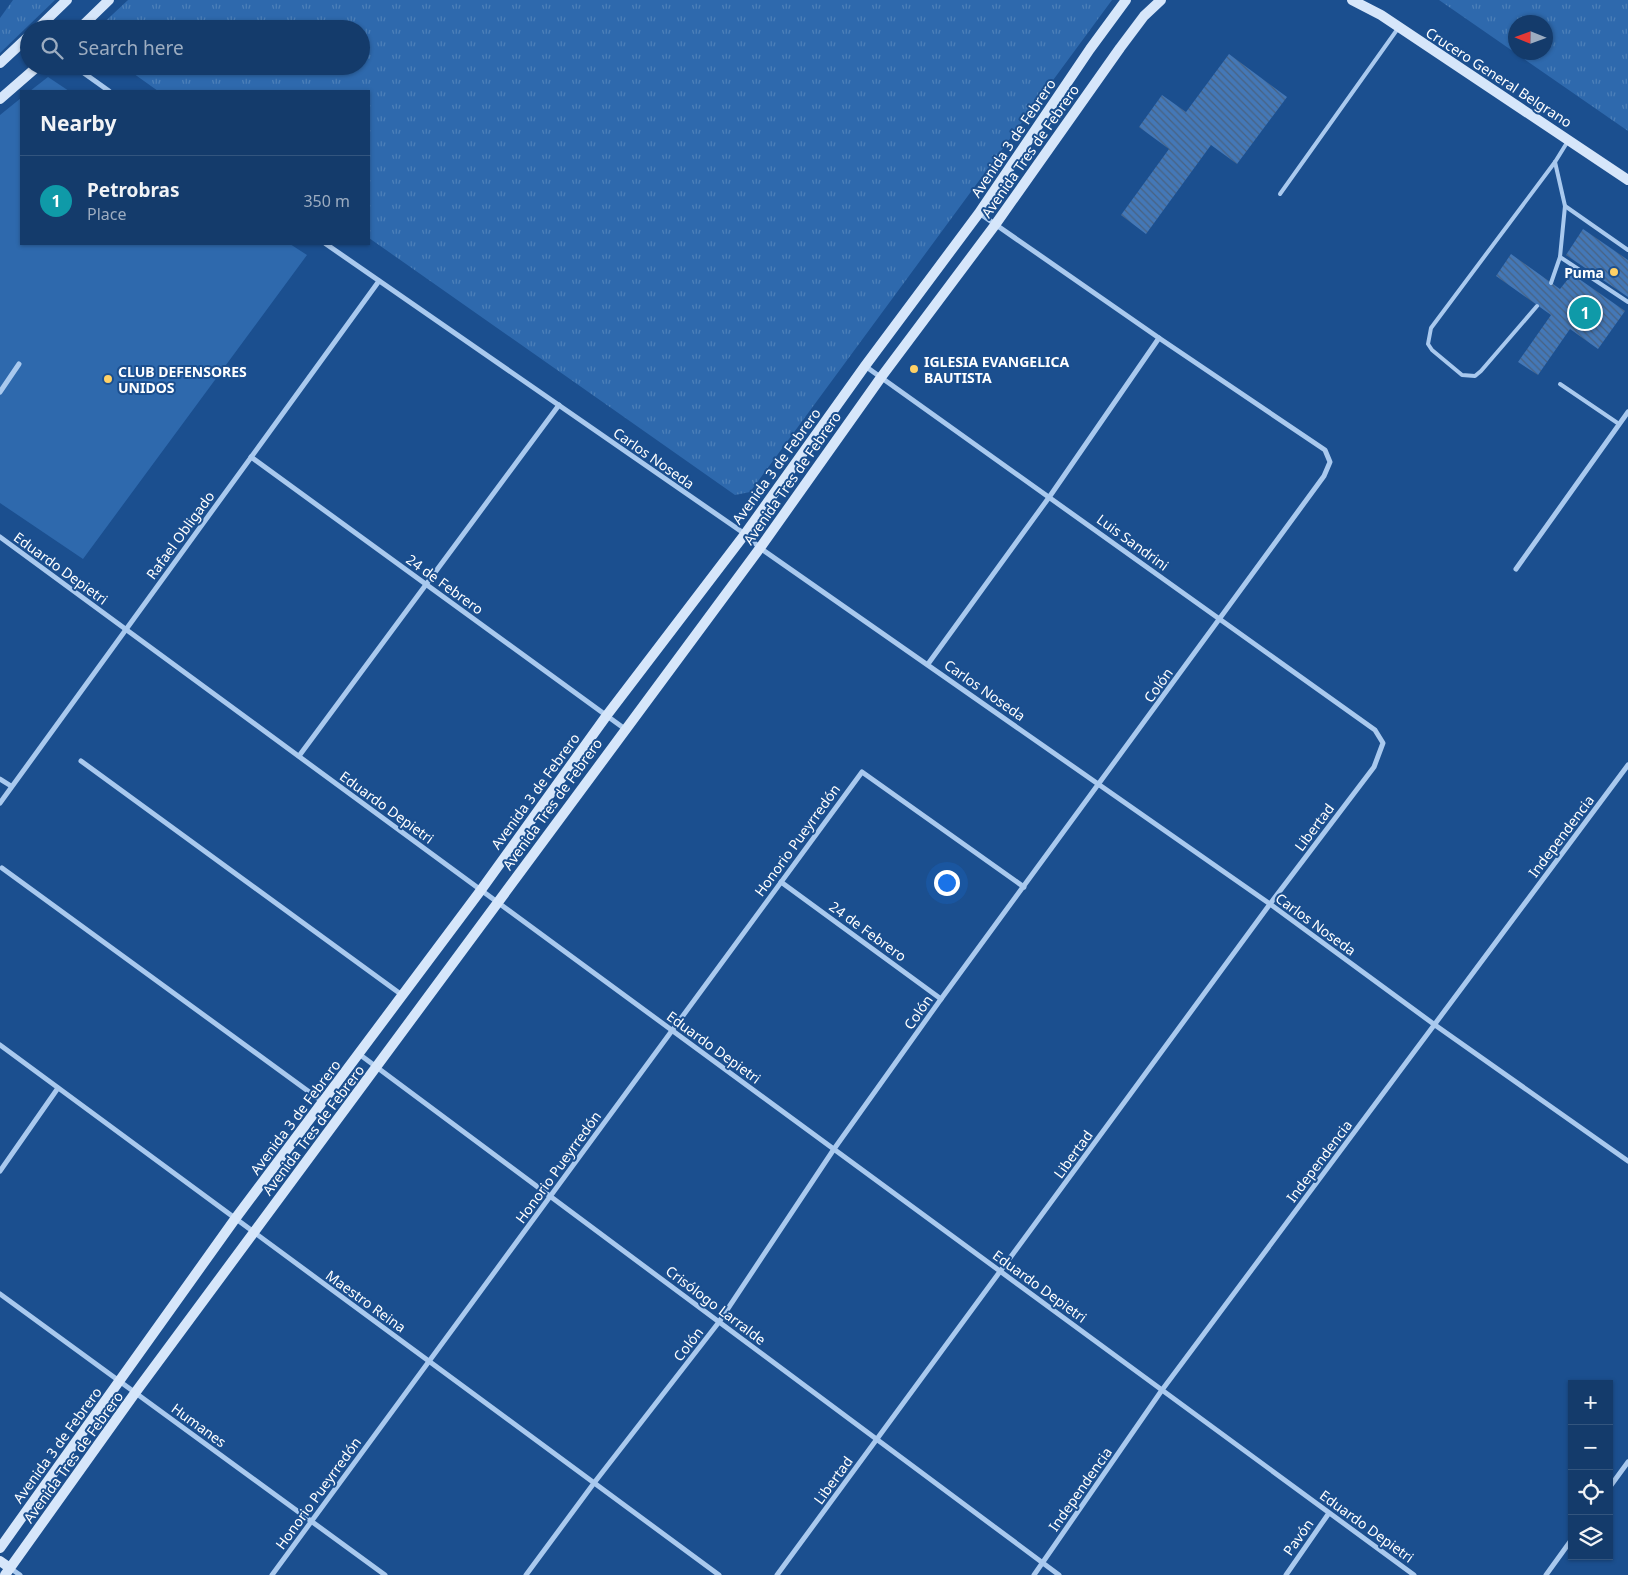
<!DOCTYPE html>
<meta charset="utf-8">
<style>
:root{--surface:#143b6b;--page:#214673;--text:#f1f3f6;--muted:#9dadc1;--line:#33557e;--accent:#ffd166}
body{margin:0;font-family:"Noto Sans",sans-serif;background:var(--page);color:var(--text)}
.controls{position:absolute;right:15px;bottom:15px;display:grid;overflow:hidden;border-radius:0px;box-shadow:0 1px 4px #0004}
.controls button{width:45px;height:45px;display:grid;place-items:center;padding:0;border:0;border-bottom:1px solid var(--line);background:var(--surface);color:var(--text);font:25px sans-serif}
.compass{position:absolute;left:1508px;top:15px;width:45px;height:45px;border-radius:50%;background:var(--surface);box-shadow:0 1px 4px #0004;rotate:271deg}
.you{position:absolute;left:946px;top:882px;width:18px;height:18px;margin:-12px;border:4px solid #fff;border-radius:50%;background:#1a73e8;box-shadow:0 0 0 8px #1a73e833}
.badge{display:grid;place-items:center;width:32px;height:32px;border-radius:50%;background:var(--accent);color:#fff;font-size:16px;font-weight:700}
.pin{position:absolute;translate:-50% -50%;border:2px solid #fff;box-shadow:0 1px 5px #0006}
.list{margin:0;padding:0;list-style:none}
h2{display:flex;justify-content:space-between;align-items:center;height:65px;margin:0;padding:0 20px;font-size:21px}
h2 small{font-size:16px;font-weight:400;color:var(--muted)}
.list li{display:grid;grid-template-columns:32px 1fr auto;gap:15px;align-items:center;box-sizing:border-box;height:90px;padding:0 20px;border-top:1px solid var(--line)}
.list b{display:block;font-size:19px;white-space:nowrap}
.list p{margin:0;font-size:16px;white-space:nowrap;color:var(--muted)}
.list em{font-size:16px;font-style:normal;color:var(--muted)}
.icon{flex:none;width:28px;height:28px;fill:none;stroke:currentColor;stroke-width:2;stroke-linecap:round;stroke-linejoin:round}
.map{position:relative;flex:none;width:1628px;height:1575px;overflow:hidden}
.search{position:absolute;background:var(--surface);box-shadow:0 1px 4px #0004;left:20px;top:20px;width:350px;height:55px;display:flex;align-items:center;gap:12px;box-sizing:border-box;padding:0 18px;border-radius:28px;color:var(--muted);font-size:19px}
.panel{position:absolute;background:var(--surface);box-shadow:0 1px 4px #0004;left:20px;top:90px;width:350px;height:155px;border-radius:0px}
.map>svg:first-child{display:block}
</style>
<div class="map">
<svg width="1628" height="1575" viewBox="0 0 1628 1575">
<defs>
<pattern id="grass-tufts" width="24" height="20" patternUnits="userSpaceOnUse" patternTransform="scale(1.25)"><rect width="24" height="20" fill="#2e69ad"/><path d="M3 7l-1-3M5 7V3M7 7l1-3M15 17l-1-3M17 17v-4M19 17l1-3" fill="none" stroke="#4d80b9"/></pattern>
<pattern id="building-back-hatch" width="6" height="6" patternUnits="userSpaceOnUse" patternTransform="scale(1.25)"><rect width="6" height="6" fill="#4478b7"/><path d="M-1 5l2 2M0 0l6 6M5-1l2 2" fill="none" stroke="#486282"/></pattern>
</defs>
<rect width="100%" height="100%" fill="#1b4f8f"/>
<g fill="url(#grass-tufts)" fill-rule="evenodd">
<path d="M13,0H55L0,53V18Z"/>
<path d="M128,0H1112L750,492L735,495L369,238V91H158L123,66H361V29H97Z"/>
<path d="M1439,0H1628V131ZM1546,22V52H1516V22Z"/>
</g>
<g fill="#2e69ad">
<path d="M48,77L69,91H30Z"/>
<path d="M21,98V244H290L307,255L83,559L0,503V115Z"/>
</g>
<g fill="url(#building-back-hatch)">
<path d="M1229,54L1287,97L1237,164L1211,145L1146,234L1121,215L1169,149L1139,127L1162,95L1186,112Z"/>
<path d="M1583,229L1628,260V297L1566,255Z"/>
<path d="M1511,254L1560,289L1572,274L1625,311L1598,349L1570,329L1538,375L1518,362L1551,315L1496,276Z"/>
</g>
<g fill="none" stroke-linecap="round" stroke-linejoin="round">
<g stroke="#a9c9ee" stroke-width="4">
<path d="M1555,162L1565,206L1560,257L1628,302"/>
<path d="M1280,194L1399,27"/>
<path d="M1565,206L1628,250"/>
<path d="M1551,283L1560,257"/>
<path d="M1537,306L1481,371L1475,376L1462,375L1432,350L1428,344L1431,328L1555,162L1568,141"/>
<path d="M1560,384L1619,424"/>
</g>
<g stroke="#a9c9ee" stroke-width="5">
<path d="M74,66L109,91"/>
<path d="M326,244L745,534L760,548L1270,904L1435,1025L1628,1161"/>
<path d="M0,392L19,364"/>
<path d="M251,457L625,729"/>
<path d="M0,537L1414,1575"/>
<path d="M1516,569L1628,412"/>
<path d="M928,664L1050,496L1159,338"/>
<path d="M299,756L559,405"/>
<path d="M81,761L402,995"/>
<path d="M0,779L11,786"/>
<path d="M0,803L379,281"/>
<path d="M2,868L323,1102"/>
<path d="M781,882L941,999"/>
<path d="M0,1045L719,1575"/>
<path d="M359,1054L1059,1575"/>
<path d="M0,1171L58,1088"/>
<path d="M0,1294L385,1575"/>
<path d="M1609,1488L1628,1462"/>
<path d="M10,1568L20,1575"/>
<path d="M272,1575L862,772L1024,887"/>
<path d="M526,1575L594,1483L719,1322L834,1149L941,999L1324,476L1330,462L1325,450L1159,338L979,213"/>
<path d="M777,1575L1270,904L1374,767L1383,743L1375,730L865,366"/>
<path d="M1034,1575L1162,1390L1628,765"/>
<path d="M1286,1575L1329,1513"/>
<path d="M1546,1575L1572,1539"/>
</g>
<g stroke="#d6e6fa" stroke-width="10">
<path d="M1352,0L1381,15L1628,180"/>
<path d="M37,29L67,0"/>
<path d="M79,29L109,0"/>
<path d="M0,63L29,36"/>
<path d="M0,99L38,66"/>
<path d="M0,1548L235,1219L481,890L607,715L745,534L865,366L979,213L1090,49L1126,0"/>
<path d="M0,1561L10,1568"/>
<path d="M5,1575L135,1393L760,548L882,376L995,225L1120,48L1144,16L1161,0"/>
</g>
</g>
<g fill="#ffd166" stroke="#1b4f8f" stroke-width="2">
<circle cx="1614" cy="272" r="5"/>
<circle cx="914" cy="369" r="5"/>
<circle cx="108" cy="379" r="5"/>
</g>
<g text-anchor="middle" dominant-baseline="central" stroke-width="4" stroke-linejoin="round" paint-order="stroke">
<g font-size="14" fill="#fff" stroke="#1b4f8f">
<text transform="translate(1499 77) rotate(33)">Crucero General Belgrano</text>
<text transform="translate(1013 138) rotate(-56)">Avenida 3 de Febrero</text>
<text transform="translate(1030 151) rotate(-55)">Avenida Tres de Febrero</text>
<text transform="translate(654 458) rotate(35)">Carlos Noseda</text>
<text transform="translate(776 466) rotate(-54)">Avenida 3 de Febrero</text>
<text transform="translate(792 478) rotate(-55)">Avenida Tres de Febrero</text>
<text transform="translate(180 535) rotate(-54)">Rafael Obligado</text>
<text transform="translate(1133 542) rotate(36)">Luis Sandrini</text>
<text transform="translate(61 568) rotate(36)">Eduardo Depietri</text>
<text transform="translate(445 584) rotate(36)">24 de Febrero</text>
<text transform="translate(1158 685) rotate(-54)">Colón</text>
<text transform="translate(985 690) rotate(35)">Carlos Noseda</text>
<text transform="translate(535 791) rotate(-54)">Avenida 3 de Febrero</text>
<text transform="translate(552 804) rotate(-54)">Avenida Tres de Febrero</text>
<text transform="translate(387 807) rotate(36)">Eduardo Depietri</text>
<text transform="translate(1314 827) rotate(-53)">Libertad</text>
<text transform="translate(1561 836) rotate(-53)">Independencia</text>
<text transform="translate(797 840) rotate(-54)">Honorio Pueyrredón</text>
<text transform="translate(1316 924) rotate(36)">Carlos Noseda</text>
<text transform="translate(868 931) rotate(36)">24 de Febrero</text>
<text transform="translate(918 1012) rotate(-55)">Colón</text>
<text transform="translate(714 1047) rotate(36)">Eduardo Depietri</text>
<text transform="translate(295 1117) rotate(-53)">Avenida 3 de Febrero</text>
<text transform="translate(313 1130) rotate(-53)">Avenida Tres de Febrero</text>
<text transform="translate(1073 1154) rotate(-54)">Libertad</text>
<text transform="translate(1319 1161) rotate(-53)">Independencia</text>
<text transform="translate(558 1167) rotate(-54)">Honorio Pueyrredón</text>
<text transform="translate(1040 1286) rotate(36)">Eduardo Depietri</text>
<text transform="translate(366 1301) rotate(36)">Maestro Reina</text>
<text transform="translate(716 1305) rotate(37)">Crisólogo Larralde</text>
<text transform="translate(688 1344) rotate(-52)">Colón</text>
<text transform="translate(199 1425) rotate(36)">Humanes</text>
<text transform="translate(57 1445) rotate(-54)">Avenida 3 de Febrero</text>
<text transform="translate(73 1457) rotate(-54)">Avenida Tres de Febrero</text>
<text transform="translate(833 1480) rotate(-54)">Libertad</text>
<text transform="translate(1080 1489) rotate(-55)">Independencia</text>
<text transform="translate(318 1493) rotate(-54)">Honorio Pueyrredón</text>
<text transform="translate(1367 1526) rotate(36)">Eduardo Depietri</text>
<text transform="translate(1298 1537) rotate(-55)">Pavón</text>
</g>
<g font-size="14" font-weight="bold" fill="#fff" stroke="#1b4f8f" text-anchor="start">
<text x="1604" y="272" text-anchor="end">Puma</text>
<text x="924" y="361">IGLESIA EVANGELICA<tspan x="924" dy="16">BAUTISTA</tspan></text>
<text x="118" y="371">CLUB DEFENSORES<tspan x="118" dy="16">UNIDOS</tspan></text>
</g>
</g>
</svg>
<div class="controls">
<button>+</button>
<button>−</button>
<button><svg class="icon" aria-label="locate" viewBox="0 0 24 24"><circle cx="12" cy="12" r="6"/><path d="M12 2v4M12 18v4M2 12h4M18 12h4"/></svg></button>
<button><svg class="icon" aria-label="layers" viewBox="0 0 24 24"><path d="M12 4l9 5-9 5-9-5zM3 14l9 5 9-5"/></svg></button>
</div>
<svg class="compass" viewBox="-18 -18 36 36"><path d="M0-13l5 13h-10z" fill="#e53935"/><path d="M0 13l5-13h-10z" fill="#9dadc1"/></svg>
<div class="you"></div>
<div class="pin badge" style="left:1585px;top:313px;background:#0f9aa8">1</div>
<div class="search"><svg class="icon" aria-label="search" viewBox="0 0 24 24"><circle cx="10" cy="10" r="6"/><path d="M15 15l6 6"/></svg>Search here</div>
<section class="panel">
<h2>Nearby<small></small></h2>
<ul class="list">
<li><span class="badge" style="background:#0f9aa8">1</span><div><b>Petrobras</b><p>Place</p></div><em>350 m</em></li>
</ul>
</section>
</div>
